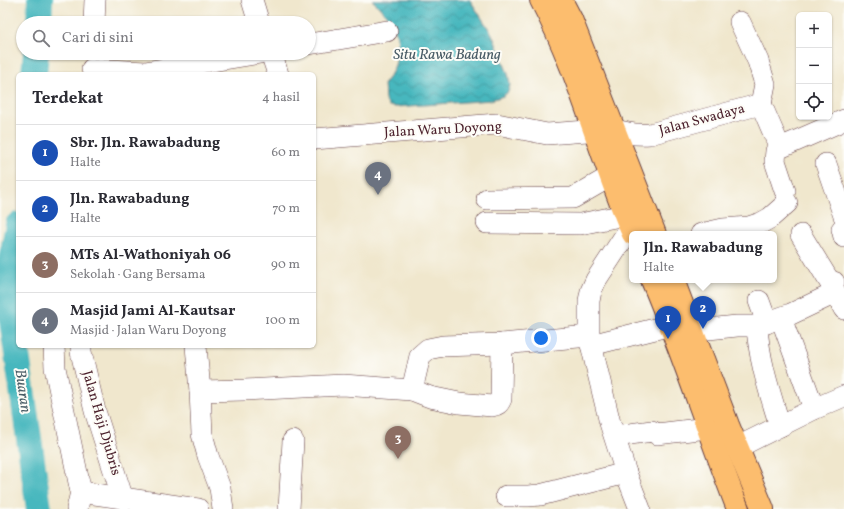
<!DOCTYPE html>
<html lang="id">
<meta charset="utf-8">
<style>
:root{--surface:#fff;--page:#f2f2f3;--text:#2b2b33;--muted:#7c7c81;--line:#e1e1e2;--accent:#0b8043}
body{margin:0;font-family:Vollkorn,serif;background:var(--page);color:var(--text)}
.controls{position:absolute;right:12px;top:12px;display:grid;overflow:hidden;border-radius:6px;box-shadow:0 1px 3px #0004}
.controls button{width:36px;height:36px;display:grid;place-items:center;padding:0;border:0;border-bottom:1px solid var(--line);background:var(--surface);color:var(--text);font:20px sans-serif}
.you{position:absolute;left:541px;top:338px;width:14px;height:14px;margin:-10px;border:3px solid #fff;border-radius:50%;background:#1a73e8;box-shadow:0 0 0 6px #1a73e833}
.badge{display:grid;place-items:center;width:26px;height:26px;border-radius:50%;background:var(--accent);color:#fff;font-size:13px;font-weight:700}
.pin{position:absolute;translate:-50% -33px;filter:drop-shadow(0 1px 2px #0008)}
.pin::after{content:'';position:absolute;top:21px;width:14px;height:12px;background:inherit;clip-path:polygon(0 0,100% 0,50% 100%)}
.popup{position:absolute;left:629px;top:231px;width:148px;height:52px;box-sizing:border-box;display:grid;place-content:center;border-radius:6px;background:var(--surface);filter:drop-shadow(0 1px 3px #0005);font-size:13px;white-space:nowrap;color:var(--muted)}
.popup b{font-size:15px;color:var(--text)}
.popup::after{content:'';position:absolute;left:50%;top:100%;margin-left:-8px;border:8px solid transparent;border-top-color:var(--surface)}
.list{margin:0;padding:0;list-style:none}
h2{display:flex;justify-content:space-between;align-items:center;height:52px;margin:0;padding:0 16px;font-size:17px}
h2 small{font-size:13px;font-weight:400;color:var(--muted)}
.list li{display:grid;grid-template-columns:26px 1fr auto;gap:12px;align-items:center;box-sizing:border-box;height:56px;padding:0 16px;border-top:1px solid var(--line)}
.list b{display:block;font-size:15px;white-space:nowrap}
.list p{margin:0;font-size:13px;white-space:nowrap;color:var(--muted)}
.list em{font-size:13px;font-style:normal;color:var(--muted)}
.icon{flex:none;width:22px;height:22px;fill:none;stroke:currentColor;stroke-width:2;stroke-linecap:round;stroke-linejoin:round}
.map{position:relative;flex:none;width:844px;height:509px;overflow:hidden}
.search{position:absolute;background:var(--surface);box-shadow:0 1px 3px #0004;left:16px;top:16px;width:300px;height:44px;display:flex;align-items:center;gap:10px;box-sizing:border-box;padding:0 14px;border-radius:22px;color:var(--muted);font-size:15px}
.panel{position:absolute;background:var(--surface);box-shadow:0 1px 3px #0004;left:16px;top:72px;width:300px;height:276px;border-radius:6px}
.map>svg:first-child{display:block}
</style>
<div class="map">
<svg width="844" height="509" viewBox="0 0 844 509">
<defs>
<pattern id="water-waves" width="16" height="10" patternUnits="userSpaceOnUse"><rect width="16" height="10" fill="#47b7be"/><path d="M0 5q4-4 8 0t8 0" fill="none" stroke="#3d949b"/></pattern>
</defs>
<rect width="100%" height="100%" fill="#fdfcf7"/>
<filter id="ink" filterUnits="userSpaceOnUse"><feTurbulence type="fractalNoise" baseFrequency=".025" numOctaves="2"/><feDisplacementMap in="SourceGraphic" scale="8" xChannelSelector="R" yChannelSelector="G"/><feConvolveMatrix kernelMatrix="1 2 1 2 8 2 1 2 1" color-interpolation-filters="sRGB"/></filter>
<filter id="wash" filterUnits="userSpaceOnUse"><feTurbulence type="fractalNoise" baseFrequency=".012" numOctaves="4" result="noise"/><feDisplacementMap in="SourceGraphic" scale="16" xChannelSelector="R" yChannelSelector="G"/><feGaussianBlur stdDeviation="0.9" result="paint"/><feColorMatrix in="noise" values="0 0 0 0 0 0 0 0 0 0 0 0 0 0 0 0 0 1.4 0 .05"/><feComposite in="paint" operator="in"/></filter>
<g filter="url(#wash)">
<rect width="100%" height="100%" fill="#f0e7cd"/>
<path fill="url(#water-waves)" stroke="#486b74" d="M372,0H470L492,34L508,74L510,85L508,92L503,96L491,100L396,107L389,106L385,100L384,83C392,74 395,68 397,56C401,29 390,18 372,0Z"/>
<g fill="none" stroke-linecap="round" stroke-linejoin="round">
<g stroke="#47b7be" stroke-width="26">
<path d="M39,23L40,0"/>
<path d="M34,74L36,53"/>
<path d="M18,225L7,284L39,509"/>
</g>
</g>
</g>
<g filter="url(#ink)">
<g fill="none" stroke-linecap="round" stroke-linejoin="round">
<defs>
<g id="minor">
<path d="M252,0L259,23"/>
<path d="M740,22L758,61L765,84L761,104"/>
<path d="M94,23L95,0"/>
<path d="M309,44L387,31"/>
<path d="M271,53L278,74"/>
<path d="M92,69L145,72L260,53"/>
<path d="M761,104L780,148"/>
<path d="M314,139L497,124L547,134L614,129C626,134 637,135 650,134L761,104"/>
<path d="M826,164L844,216"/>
<path d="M785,191L775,161L776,151L780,148L844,120"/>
<path d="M487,199L573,198L611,176"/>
<path d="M487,223L580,224L625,215"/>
<path d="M844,227L842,229L844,237"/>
<path d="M630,228L596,280L591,291L589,301V336L610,423L626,473L640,509"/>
<path d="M701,234L723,229L749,227L761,223L770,218L787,203"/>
<path d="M801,235L831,284"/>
<path d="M834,282L831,284L844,309"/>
<path d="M759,301L767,323"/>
<path d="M781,318L814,409"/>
<path d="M757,326C759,361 770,393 780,426"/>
<path d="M691,327L693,329H708L737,326H757L791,314L835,293"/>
<path d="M591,345L671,325"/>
<path d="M54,346L55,368L81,492L77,509"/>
<path d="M81,346V352L95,411L123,499"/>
<path d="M196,346L200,391L202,434L208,456L220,488L223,509"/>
<path d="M412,390L420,356L428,349L443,346L502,344L589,336"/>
<path d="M200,391L244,390L343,385L412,390L430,397L459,403L492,406C497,405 499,404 501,399L502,344"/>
<path d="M615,436L652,431L657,434L707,428"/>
<path d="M738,447L814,409L844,396"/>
<path d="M81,492L198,509"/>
<path d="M506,496H528L540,495L626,473"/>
<path d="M289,509L293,441"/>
</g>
<g id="major">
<path d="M541,0C580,74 600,157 633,234"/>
<path d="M561,0L571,19L655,234"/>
<path d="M652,280C684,355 708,433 738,509"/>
<path d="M673,280L728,425L763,509"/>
</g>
</defs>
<use href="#minor" stroke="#633d43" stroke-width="22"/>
<use href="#major" stroke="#633d43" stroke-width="24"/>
<use href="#minor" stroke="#fff" stroke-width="21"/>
<use href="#major" stroke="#fcbd6e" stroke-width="22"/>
</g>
</g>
<g text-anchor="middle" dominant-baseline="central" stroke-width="4" stroke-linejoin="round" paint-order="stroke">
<g font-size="14" fill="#4a1f2b" stroke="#fdfcf7">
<text transform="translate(702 120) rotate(-15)">Jalan Swadaya</text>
<text transform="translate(443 130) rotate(-3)">Jalan Waru Doyong</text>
<text transform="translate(101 423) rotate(74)">Jalan Haji Djubris</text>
</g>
<g font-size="15" font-style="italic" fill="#495c66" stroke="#fdfcf7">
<text x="447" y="55">Situ Rawa Badung</text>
<text transform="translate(22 391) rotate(82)">Buaran</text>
</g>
</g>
</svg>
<div class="controls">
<button>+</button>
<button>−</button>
<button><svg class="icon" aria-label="locate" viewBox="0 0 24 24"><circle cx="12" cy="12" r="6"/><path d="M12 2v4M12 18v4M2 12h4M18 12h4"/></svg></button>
</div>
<div class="you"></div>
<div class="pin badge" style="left:668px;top:339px;background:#1a4fb4">1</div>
<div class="pin badge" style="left:703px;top:329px;background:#1a4fb4">2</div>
<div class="popup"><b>Jln. Rawabadung</b>Halte</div>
<div class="pin badge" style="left:398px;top:459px;background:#8d6e63">3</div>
<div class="pin badge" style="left:378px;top:195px;background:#6b7280">4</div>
<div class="search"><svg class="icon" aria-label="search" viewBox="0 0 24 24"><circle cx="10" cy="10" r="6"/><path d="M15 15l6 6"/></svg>Cari di sini</div>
<section class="panel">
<h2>Terdekat<small>4 hasil</small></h2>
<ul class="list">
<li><span class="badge" style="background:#1a4fb4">1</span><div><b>Sbr. Jln. Rawabadung</b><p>Halte</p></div><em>60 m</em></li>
<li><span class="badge" style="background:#1a4fb4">2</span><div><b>Jln. Rawabadung</b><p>Halte</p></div><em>70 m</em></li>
<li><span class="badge" style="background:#8d6e63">3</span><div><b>MTs Al-Wathoniyah 06</b><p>Sekolah · Gang Bersama</p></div><em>90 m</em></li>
<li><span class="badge" style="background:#6b7280">4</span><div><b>Masjid Jami Al-Kautsar</b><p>Masjid · Jalan Waru Doyong</p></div><em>100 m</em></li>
</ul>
</section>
</div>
